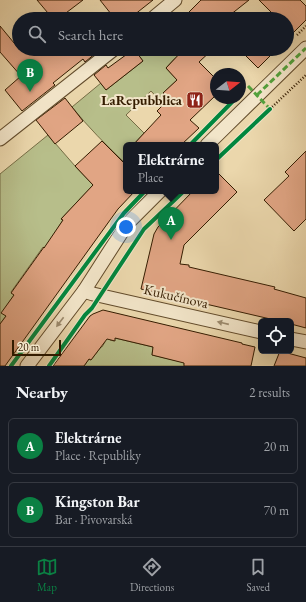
<!DOCTYPE html>
<meta charset="utf-8">
<style>
:root{--surface:#171b24;--page:#242831;--text:#f1f3f6;--muted:#9ea1a6;--line:#363941;--accent:#0b8043}
body{margin:0;font-family:"EB Garamond",serif;background:var(--page);color:var(--text)}
.controls{position:absolute;right:12px;bottom:12px;display:grid;overflow:hidden;border-radius:6px;box-shadow:0 4px 16px #0002}
.controls button{width:36px;height:36px;display:grid;place-items:center;padding:0;border:0;border-bottom:1px solid var(--line);background:var(--surface);color:var(--text);font:20px sans-serif}
.compass{position:absolute;left:210px;top:68px;width:36px;height:36px;border-radius:50%;background:var(--surface);box-shadow:0 4px 16px #0002;rotate:73deg}
.scale{position:absolute;left:12px;bottom:10px;width:49px;box-sizing:border-box;padding-left:4px;border:2px solid #341c00;border-top:0;font-size:11px;line-height:14px;white-space:nowrap;color:#341c00;-webkit-text-stroke:3px #f2e5c9;paint-order:stroke}
.you{position:absolute;left:126px;top:227px;width:14px;height:14px;margin:-10px;border:3px solid #fff;border-radius:50%;background:#1a73e8;box-shadow:0 0 0 6px #1a73e833}
.badge{display:grid;place-items:center;width:26px;height:26px;border-radius:50%;background:var(--accent);color:#fff;font-size:13px;font-weight:700}
.pin{position:absolute;translate:-50% -33px;filter:drop-shadow(0 1px 2px #0008)}
.pin::after{content:'';position:absolute;top:21px;width:14px;height:12px;background:inherit;clip-path:polygon(0 0,100% 0,50% 100%)}
.popup{position:absolute;left:123px;top:142px;width:96px;height:52px;box-sizing:border-box;display:grid;place-content:center;border-radius:6px;background:var(--surface);filter:drop-shadow(0 1px 3px #0005);font-size:13px;white-space:nowrap;color:var(--muted)}
.popup b{font-size:15px;color:var(--text)}
.popup::after{content:'';position:absolute;left:50%;top:100%;margin-left:-8px;border:8px solid transparent;border-top-color:var(--surface)}
.list{margin:0;padding:0;list-style:none}
h2{display:flex;justify-content:space-between;align-items:center;height:52px;margin:0;padding:0 16px;font-size:17px}
h2 small{font-size:13px;font-weight:400;color:var(--muted)}
.list li{display:grid;grid-template-columns:26px 1fr auto;gap:12px;align-items:center;box-sizing:border-box;height:56px;margin:0 8px 8px;padding:0 8px;border:1px solid var(--line);border-radius:6px}
.list b{display:block;font-size:15px;white-space:nowrap}
.list p{margin:0;font-size:13px;white-space:nowrap;color:var(--muted)}
.list em{font-size:13px;font-style:normal;color:var(--muted)}
.icon{flex:none;width:22px;height:22px;fill:none;stroke:currentColor;stroke-width:2;stroke-linecap:round;stroke-linejoin:round}
.map{position:relative;flex:none;width:306px;height:366px;overflow:hidden}
.search{position:absolute;background:var(--surface);box-shadow:0 4px 16px #0002;left:12px;right:12px;top:12px;height:44px;display:flex;align-items:center;gap:10px;box-sizing:border-box;padding:0 14px;border-radius:22px;color:var(--muted);font-size:15px}
.sheet{height:180px;background:var(--surface)}
nav{display:flex;justify-content:space-around;align-items:center;box-sizing:border-box;height:56px;border-top:1px solid var(--line);background:var(--surface);font-size:11px;color:var(--muted)}
nav a{display:grid;justify-items:center;gap:2px}
nav .on{color:var(--accent)}
.map>svg:first-child{display:block}
</style>
<div class="map">
<svg width="306" height="366" viewBox="0 0 306 366">
<rect width="100%" height="100%" fill="#ebd7ac"/>
<filter id="stains"><feTurbulence type="fractalNoise" baseFrequency=".005" numOctaves="4"/><feColorMatrix values="0 0 0 0 .2 0 0 0 0 .09 0 0 0 0 .02 0 0 0 .5 -.17"/></filter>
<radialGradient id="worn" r=".72"><stop offset=".6" stop-color="#630" stop-opacity="0"/><stop offset="1" stop-color="#630" stop-opacity=".3"/></radialGradient>
<g fill="#b7be8a" stroke="#766d45">
<path d="M147,49L187,50L174,59L166,68L177,80L163,93L169,99L164,105L151,91L126,115L144,133L133,145H126V162L125,163C106,145 88,127 72,107L101,83L106,90L143,61L138,55Z"/>
<path d="M48,135L75,166L93,185L61,219L63,220L58,228L51,253L43,247L11,292L14,295L2,313L6,316L0,324V174Z"/>
<path d="M111,337L110,340L114,341L115,338L153,347L152,355L178,361L185,360L184,365L187,366H84L89,359L91,360L101,347H102L105,342L104,340L105,338Z"/>
</g>
<g fill="#e1a584" stroke="#341c00">
<path d="M37,0H83L58,19H53Z"/>
<path d="M100,0H153L129,19H115Z"/>
<path d="M201,0H249L225,19H182Z"/>
<path d="M259,0H300L306,6V20L287,39V19H278Z"/>
<path d="M0,26L19,49H96L94,50L96,53L85,62L83,59L53,83L55,85L22,111L5,90L21,76L0,52Z"/>
<path d="M134,49L143,61L106,90L94,75L106,65L108,68Z"/>
<path d="M184,49H213L199,62L216,79V95L190,120L199,128L181,145H133L161,115L157,111L169,99L163,93L177,80L166,68Z"/>
<path d="M239,49H277L258,68Z"/>
<path d="M65,98L83,121L55,144L36,120Z"/>
<path d="M102,141L126,165V191H135L118,209L5,366H0V324L6,316L1,313L14,295L11,293L44,247V248L63,220L61,219L93,185L75,166Z"/>
<path d="M306,151V219L294,231L264,200L289,176L285,172Z"/>
<path d="M216,171L237,192L184,245L180,264L189,265V267L275,287L274,289L306,298V328L291,324V321H279L141,289L154,234L158,227L193,191H216Z"/>
<path d="M103,310L242,343V344L255,347L251,366H184V363L152,355L153,347L115,338V341L107,339L91,360L89,359L84,366H53L90,316L93,314Z"/>
<path d="M280,351L306,358V366H274Z"/>
</g>
<g fill="none" stroke-linecap="round" stroke-linejoin="round">
<defs>
<g id="street">
<path d="M152,19L175,0"/>
<path d="M0,139L114,49"/>
<path d="M207,145L306,48"/>
<path d="M84,291L93,294L261,332"/>
<path d="M291,339L306,342"/>
<path d="M27,366L84,291L127,224L160,191"/>
</g>
</defs>
<use href="#street" stroke="#624b2b" stroke-width="15"/>
<g stroke="#341c00" stroke-width="2.5" stroke-dasharray="1 2" stroke-linecap="butt">
<path d="M297,35L306,26"/>
<path d="M270,109L306,75"/>
</g>
<use href="#street" stroke="#f2e5c9" stroke-width="13"/>
<g stroke="#53a13c" stroke-width="3" stroke-dasharray="6 3" stroke-linecap="butt">
<path d="M248,86L270,109"/>
<path d="M257,95L306,48"/>
</g>
<defs>
<g id="cycleway">
<path d="M190,145L236,98"/>
<path d="M216,160L270,109"/>
<path d="M11,366L124,213L145,191"/>
<path d="M49,366L85,315L92,308L144,229L184,191"/>
</g>
</defs>
<use href="#cycleway" stroke="#f2e5c9" stroke-width="6"/>
<use href="#cycleway" stroke="#00873e" stroke-width="4"/>
</g>
<defs><path id="oneway-solid" d="M-6-.8H1V-3.2L6.5 0L1 3.2V.8H-6Z"/></defs>
<g fill="#9c8b6f">
<use href="#oneway-solid" transform="translate(60 322) rotate(127)"/>
<use href="#oneway-solid" transform="translate(223 323) rotate(-167)"/>
</g>
<defs>
<symbol id="restaurant-square" viewBox="-11 -11 22 22"><rect x="-9" y="-9" width="18" height="18" rx="4" fill="#8f2418" stroke="#f2e5c9"/><path d="M-5-6h1v4h1v-4h1v4h1v-4h1v5L-1.5 .5V6h-2V.5L-5-1ZM5-6V6H3V1.5H1.5Q1.5-4 5-6Z" fill="#fff"/></symbol>
</defs>
<g fill-rule="evenodd">
<use href="#restaurant-square" x="185" y="90" width="20" height="20"/>
</g>
<g text-anchor="middle" dominant-baseline="central" stroke-width="4" stroke-linejoin="round" paint-order="stroke">
<g font-size="14" font-weight="bold" fill="#341c00" stroke="#f2e5c9" text-anchor="end">
<text x="182" y="100">LaRepubblica</text>
</g>
<g font-size="14" fill="#341c00" stroke="#f2e5c9">
<text transform="translate(176 296) rotate(13)">Kukučínova</text>
</g>
</g>
<rect width="100%" height="100%" filter="url(#stains)"/>
<rect width="100%" height="100%" fill="url(#worn)"/>
</svg>
<div class="controls">
<button><svg class="icon" aria-label="locate" viewBox="0 0 24 24"><circle cx="12" cy="12" r="6"/><path d="M12 2v4M12 18v4M2 12h4M18 12h4"/></svg></button>
</div>
<svg class="compass" viewBox="-18 -18 36 36"><path d="M0-13l5 13h-10z" fill="#e53935"/><path d="M0 13l5-13h-10z" fill="#9ea1a6"/></svg>
<div class="scale">20 m</div>
<div class="you"></div>
<div class="pin badge" style="left:171px;top:240px">A</div>
<div class="popup"><b>Elektrárne</b>Place</div>
<div class="pin badge" style="left:30px;top:92px">B</div>
<div class="search"><svg class="icon" aria-label="search" viewBox="0 0 24 24"><circle cx="10" cy="10" r="6"/><path d="M15 15l6 6"/></svg>Search here</div>
</div>
<section class="sheet">
<h2>Nearby<small>2 results</small></h2>
<ul class="list">
<li><span class="badge">A</span><div><b>Elektrárne</b><p>Place · Republiky</p></div><em>20 m</em></li>
<li><span class="badge">B</span><div><b>Kingston Bar</b><p>Bar · Pivovarská</p></div><em>70 m</em></li>
</ul>
</section>
<nav>
<a class="on"><svg class="icon" aria-label="map" viewBox="0 0 24 24"><path d="M3 6l6-2 6 2 6-2v14l-6 2-6-2-6 2zM9 4v14M15 6v14"/></svg>Map</a>
<a><svg class="icon" aria-label="directions" viewBox="0 0 24 24"><path d="M12 3l9 9-9 9-9-9zM9 14v-3h6M13 9l2 2-2 2"/></svg>Directions</a>
<a><svg class="icon" aria-label="saved" viewBox="0 0 24 24"><path d="M7 4h10v16l-5-4-5 4z"/></svg>Saved</a>
</nav>
